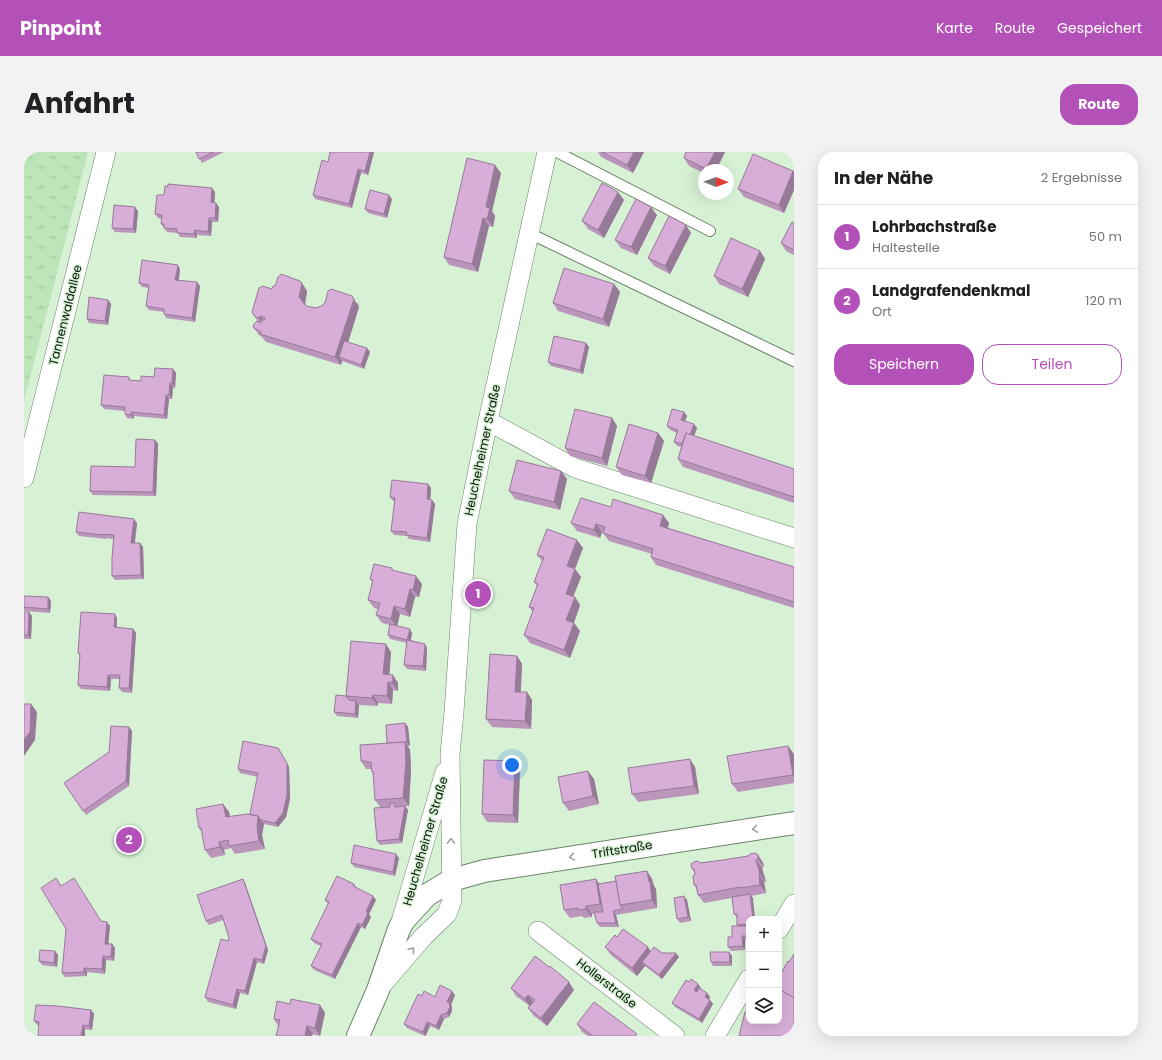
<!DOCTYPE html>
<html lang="de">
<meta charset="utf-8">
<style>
:root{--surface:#fff;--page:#f2f2f2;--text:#202124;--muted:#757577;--line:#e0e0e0;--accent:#b351b8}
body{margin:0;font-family:Poppins,sans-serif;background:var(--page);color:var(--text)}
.controls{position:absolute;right:12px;bottom:12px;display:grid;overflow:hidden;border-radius:8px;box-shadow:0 4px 16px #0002}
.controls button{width:36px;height:36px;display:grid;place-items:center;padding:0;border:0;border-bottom:1px solid var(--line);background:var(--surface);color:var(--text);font:20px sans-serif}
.compass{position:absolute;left:674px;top:12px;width:36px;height:36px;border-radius:50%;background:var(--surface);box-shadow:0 4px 16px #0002;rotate:91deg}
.you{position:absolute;left:488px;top:613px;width:14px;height:14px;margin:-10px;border:3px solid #fff;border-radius:50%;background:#1a73e8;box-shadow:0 0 0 6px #1a73e833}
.badge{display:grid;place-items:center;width:26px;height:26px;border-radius:50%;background:var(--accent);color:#fff;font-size:13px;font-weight:700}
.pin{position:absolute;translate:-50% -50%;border:2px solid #fff;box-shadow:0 1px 4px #0006}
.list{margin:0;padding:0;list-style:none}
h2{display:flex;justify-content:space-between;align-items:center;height:52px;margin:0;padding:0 16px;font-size:17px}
h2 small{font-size:13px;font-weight:400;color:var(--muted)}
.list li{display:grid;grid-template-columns:26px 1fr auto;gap:12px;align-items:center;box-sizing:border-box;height:64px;padding:0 16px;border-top:1px solid var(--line)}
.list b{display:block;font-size:15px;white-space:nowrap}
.list p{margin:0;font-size:13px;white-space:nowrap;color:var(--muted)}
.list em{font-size:13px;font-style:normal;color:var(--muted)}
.actions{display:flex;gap:8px;padding:12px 16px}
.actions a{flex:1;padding:9px 0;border:1px solid var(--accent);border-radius:16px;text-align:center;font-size:14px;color:var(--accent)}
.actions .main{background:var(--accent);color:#fff}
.icon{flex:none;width:22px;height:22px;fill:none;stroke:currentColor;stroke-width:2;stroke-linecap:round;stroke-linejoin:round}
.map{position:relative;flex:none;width:770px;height:884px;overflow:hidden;border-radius:16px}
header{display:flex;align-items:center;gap:24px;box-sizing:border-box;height:56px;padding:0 20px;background:var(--accent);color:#fff}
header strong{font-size:19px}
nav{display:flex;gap:22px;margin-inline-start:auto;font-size:14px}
.intro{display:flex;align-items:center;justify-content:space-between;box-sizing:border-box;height:96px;padding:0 24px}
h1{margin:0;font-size:28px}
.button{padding:10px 18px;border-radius:16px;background:var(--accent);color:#fff;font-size:14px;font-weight:700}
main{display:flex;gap:24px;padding:0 24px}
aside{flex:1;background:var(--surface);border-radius:16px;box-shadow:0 4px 16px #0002}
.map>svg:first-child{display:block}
</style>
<header>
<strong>Pinpoint</strong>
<nav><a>Karte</a><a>Route</a><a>Gespeichert</a></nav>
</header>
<div class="intro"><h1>Anfahrt</h1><a class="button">Route</a></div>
<main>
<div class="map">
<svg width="770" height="884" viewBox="0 0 770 884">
<defs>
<pattern id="grass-tufts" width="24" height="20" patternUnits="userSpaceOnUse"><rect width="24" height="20" fill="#bde5b9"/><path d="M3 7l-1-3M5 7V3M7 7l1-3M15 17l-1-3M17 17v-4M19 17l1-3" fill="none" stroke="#a1c49e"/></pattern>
</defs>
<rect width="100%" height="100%" fill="#d6f1d4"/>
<path fill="url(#grass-tufts)" d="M0,0H64L0,249Z"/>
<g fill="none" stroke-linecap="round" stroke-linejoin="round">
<defs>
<g id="service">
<path d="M533,0L686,79"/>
<path d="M505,81L770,209"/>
</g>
<g id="minor">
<path d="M464,269L551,316L770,386"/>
<path d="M0,326L82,0"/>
<path d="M376,773L421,620"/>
<path d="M755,777L770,752"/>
<path d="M514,779L651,884"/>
<path d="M357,834L400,784L423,762L428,748L426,602L430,560L443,372L464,269L523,0"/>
<path d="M691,884L725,827"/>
</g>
<path id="tertiary" d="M334,884L354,838L375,777L380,768L403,743L428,728L460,719L770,671"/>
</defs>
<use href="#service" stroke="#6b8268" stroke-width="12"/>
<use href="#minor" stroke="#6b8268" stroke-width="20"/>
<use href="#tertiary" stroke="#6b8268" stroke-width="24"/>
<use href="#service" stroke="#fff" stroke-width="10"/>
<use href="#minor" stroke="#fff" stroke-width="19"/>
<use href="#tertiary" stroke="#fff" stroke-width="22"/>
</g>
<g fill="#ba96bb">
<path d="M172,0H200L178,11Z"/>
<path d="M306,0H350L344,23L337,21L328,56L291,47L289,43L304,10Z"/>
<path d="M574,0H620L609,21L577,5Z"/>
<path d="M701,0L692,18H680V21L665,14L660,6Z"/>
<path d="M769,19L770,20V38L760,61L720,45L714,37Z"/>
<path d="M477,21L468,59L471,64L469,75L465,74L454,120L425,113L420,105Z"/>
<path d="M191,40L190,51L195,55L194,70H188L187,84L173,83V86L156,85L154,81L143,80L137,72V67L134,66L131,62L140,43Z"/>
<path d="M368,47L363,66L344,61L341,57Z"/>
<path d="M600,48L580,86L564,77L558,69Z"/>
<path d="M114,59L112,81L91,80L88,76Z"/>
<path d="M633,63L613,103L597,96L591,88Z"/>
<path d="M770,71V103L762,99L757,91Z"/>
<path d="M667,81L646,122L630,114L624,106Z"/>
<path d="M736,99L741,107L724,145L695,132L690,124Z"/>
<path d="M156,117L155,128L176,134L171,170L142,166L140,162V160L125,158L122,154L125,136L118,135L115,131Z"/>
<path d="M276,129L283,139L281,152L282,154L292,156L334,151L335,155L324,190L346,200L340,217L318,209L317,213L242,190L238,185L235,183L229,175L234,170L228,160L251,134Z"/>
<path d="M590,132L596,140L585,175L534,159L529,151Z"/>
<path d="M84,148L87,152L84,173L65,171L63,167Z"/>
<path d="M562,191L565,195L559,222L527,214L524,210Z"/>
<path d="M149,217L152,221L151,236L149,235L148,247H145L143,267L110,264V267L103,266L101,262V259L80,257L77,253L105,225L106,228L117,229L130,225Z"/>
<path d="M660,260L663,264L661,269L673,276L670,284L770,317V351L659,315L654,307L657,295L653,294L650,290L653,281L646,278L643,274Z"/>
<path d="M588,266L593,274L583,314L546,304L541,296Z"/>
<path d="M634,281L640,289L627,331L598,323L592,315Z"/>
<path d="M131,288L134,292L132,344L69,343L66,339L111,315Z"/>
<path d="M537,319L543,327L536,358L491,347L485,339Z"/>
<path d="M404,332L407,336L406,348H408L411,352L406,390L385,387L383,384L370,383L367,379L371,349H369L366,345Z"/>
<path d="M587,355L645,371L644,376L770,415V456L632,413L627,405L628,402L585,389L579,381L578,380L576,386L553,379L547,371Z"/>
<path d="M113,371L111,391H116L119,395L120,427L91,428L88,424L89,387L82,386V387L55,384L52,380Z"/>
<path d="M559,396L551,417L557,425L549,445H551L556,453L550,471L556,479L546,506L506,491L500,483L509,460L505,455L513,434L510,430L518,409L513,403Z"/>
<path d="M370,419L398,432L395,445H391L386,465L376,462L373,474L388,481L387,488L401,492L403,496L402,519L383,517L380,513L383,491L366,487L364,483L366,473L358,471L352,463L354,457L350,456L344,448L348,430L346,427Z"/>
<path d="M0,444L24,445L27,449L26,461L0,459Z"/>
<path d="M0,460H5L8,464L7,487H0Z"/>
<path d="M93,466V476L109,477L112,481L108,541L98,540L95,536V527H87L86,539L57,537L54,533L56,504L54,501Z"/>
<path d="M367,500L365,522L374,531V539L369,538L368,552L354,551V554L335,553L334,566L313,564L310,560L322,544Z"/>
<path d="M493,504L498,512L497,540H503L508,548L507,577L468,575L462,567Z"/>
<path d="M381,571L384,575L386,594H384L386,598L387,617L385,654H381L384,658L378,691L356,693L353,689L357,656L351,648L349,623L347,617H342L337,609L363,591Z"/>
<path d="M105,575L108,579L105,634L62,663L40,631L85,600Z"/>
<path d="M254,596L265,615L266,647L262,665L254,675L240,672L238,683L241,697L211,702L207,696L200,698L201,703L187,706L181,698L178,680L175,676L199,652L205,660L206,665L226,662L234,625L216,621L214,617Z"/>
<path d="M770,602V631L714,640L708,632Z"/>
<path d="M491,609L496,617L494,671L463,670L458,662Z"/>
<path d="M671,615L675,642L614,650L608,642Z"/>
<path d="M570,627L575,652L545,659L539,651Z"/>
<path d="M734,703L739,711L740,715L738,716L742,730H740L742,741L727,744L729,746L725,767V777H724L725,778V788H721V798L707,799L704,795L708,785L714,774L713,773V766L710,762L708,746L680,751L674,743L673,737L670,733L671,723V721L668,717L676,711Z"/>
<path d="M375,706L371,724L330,715L327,711Z"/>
<path d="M623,719L628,727L630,734L632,737L633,756L592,763L595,775H576L573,771L570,762H568V765L560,766L558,764L546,766L540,758L572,727L575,732L592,729Z"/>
<path d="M219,727L221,731L244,798L240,812L233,810L224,843L216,841L212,857L184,850L181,845L204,789L205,786L199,768L185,773L182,769Z"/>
<path d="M330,732L333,736L352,748L345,762L347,765L341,777L337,775L311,827L290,818L287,814L297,794L290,791L287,787L304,752L301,748Z"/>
<path d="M37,734L77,769L86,774L84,792H88L91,796L90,809L82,808L81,822L63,820V824L41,825L38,821L42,777Z"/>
<path d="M663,748L667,769L656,771L653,767Z"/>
<path d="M593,785L624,795L626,799L638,801L655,805L638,827L621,814L613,824L587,803L581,795Z"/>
<path d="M31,799L34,803L33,815L18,813L15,809Z"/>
<path d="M705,800L708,804V814H689L687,810Z"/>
<path d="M665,830L674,832L677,836L676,837L683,841L686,845L685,847L689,852L678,871L651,855L648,851Z"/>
<path d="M487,836L550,838L523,874L510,864L504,856L506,854L492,844Z"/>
<path d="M431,843L427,853L428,854V859L425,865L420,867L415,878L406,874L402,884H401L383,876L380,872L398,844L411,845Z"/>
<path d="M266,852L296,853L301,861L296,884L254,874L250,867Z"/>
<path d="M67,858L70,862L68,878L13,873L10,869Z"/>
<path d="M553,872L614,884H564L558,880Z"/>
</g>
<g fill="#977a98">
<path d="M346,0H350L344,23L341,19Z"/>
<path d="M610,0H620L609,21L603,13Z"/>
<path d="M691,0H701L692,18H683L682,17Z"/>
<path d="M471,13L477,21L468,59L471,64L469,75L463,67L462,55Z"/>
<path d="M334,17L337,21L328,56L325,52Z"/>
<path d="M769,19L770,20V38L760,61L755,53Z"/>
<path d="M188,36L191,40L190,55L187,50Z"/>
<path d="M594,40L600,48L580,86L574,78Z"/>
<path d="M365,43L368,47L363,66L360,62Z"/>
<path d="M192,51L195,55L194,70L191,66Z"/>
<path d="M111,55L114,59L112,81L109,77Z"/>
<path d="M627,55L633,63L613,103L607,95Z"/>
<path d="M185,66L188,70L187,84L184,80Z"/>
<path d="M459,66L465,74L454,120L448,112Z"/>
<path d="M662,73L667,81L646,122L641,114Z"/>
<path d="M171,78L173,83V86L170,82Z"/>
<path d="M736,99L741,107L724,145L718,137Z"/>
<path d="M154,113L156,117L154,132L151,128Z"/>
<path d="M173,130L176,134L171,170L168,166Z"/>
<path d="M278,131L283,139L281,153L275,145Z"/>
<path d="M590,132L596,140L585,175L579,167Z"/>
<path d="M328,144L335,155L319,207L315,205L318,209L317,213L311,205Z"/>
<path d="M84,148L87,152L84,173L81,169Z"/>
<path d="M236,164L241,172V174L235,166Z"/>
<path d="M562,191L565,195L559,222L556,218Z"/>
<path d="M343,196L346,200L340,217L337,213Z"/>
<path d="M149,217L152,221L151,236L148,231Z"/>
<path d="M146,231L149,235L148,247L145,243Z"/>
<path d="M142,243L145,247L143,267L140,263Z"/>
<path d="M107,260L110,264V267L107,263Z"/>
<path d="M660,260L663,264L660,272L657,268Z"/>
<path d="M588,266L593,274L583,314L578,306Z"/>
<path d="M670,272L673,276L665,297L662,293Z"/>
<path d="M634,281L640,289L627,331L621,324Z"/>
<path d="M131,288L134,292L132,344L129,340Z"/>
<path d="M537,319L543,327L536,358L530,350Z"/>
<path d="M404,332L407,336L406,351L403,347Z"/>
<path d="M408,348L411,352L406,390L403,386Z"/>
<path d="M639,363L645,371L642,382L636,374Z"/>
<path d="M110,367L113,371L110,395L107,391Z"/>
<path d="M572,372L578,380L576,386L570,378Z"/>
<path d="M553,388L559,396L549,422L543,414Z"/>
<path d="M116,391L119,395L120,427L117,423Z"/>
<path d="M551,417L557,425L547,450L542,442Z"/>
<path d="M392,424L398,432L395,445L389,438Z"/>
<path d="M386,437L391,445L386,465L381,457Z"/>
<path d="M24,445L27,449L26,461L24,457Z"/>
<path d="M551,445L556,453L548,476L542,468Z"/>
<path d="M370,454L376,462L373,475L367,467Z"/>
<path d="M5,460L8,464L7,487L4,483Z"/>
<path d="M91,462L93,466L92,479L90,475Z"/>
<path d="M550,471L556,479L546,506L540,498Z"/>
<path d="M109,477L112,481L108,541L105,536Z"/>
<path d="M386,477L388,481L386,492L383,488Z"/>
<path d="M362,492L367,500L365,530L359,522Z"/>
<path d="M401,492L403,496L402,519L399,514Z"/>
<path d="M493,504L498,512L496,548L491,540Z"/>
<path d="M84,523L87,527L86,539L83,535Z"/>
<path d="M369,523L374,531V539L368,531Z"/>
<path d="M364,530L369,538L368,552L363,544Z"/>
<path d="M503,540L508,548L507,577L501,569Z"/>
<path d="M349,543L354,551V554L348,546Z"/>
<path d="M332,549L335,553L334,566L331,562Z"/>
<path d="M7,552L13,560L11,588L0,604V588Z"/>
<path d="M381,571L384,575L386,594L383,590Z"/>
<path d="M105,575L108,579L105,634L102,629Z"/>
<path d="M381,590L386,598L387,617L385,654L379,646Z"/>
<path d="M764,594L770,602V625L769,623Z"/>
<path d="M254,596L265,615L266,647L262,665L254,675L251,671Z"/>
<path d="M666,607L671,615L675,642L670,634Z"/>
<path d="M491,609L496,617L494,671L489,663Z"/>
<path d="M564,619L570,627L575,652L569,644Z"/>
<path d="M199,652L205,660L207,673L202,665Z"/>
<path d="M381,654L384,658L378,691L375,687Z"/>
<path d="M234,664L240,672L238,683L241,697L235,689L233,675Z"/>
<path d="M195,690L200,698L201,703L196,695Z"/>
<path d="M372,702L375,706L371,724L369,720Z"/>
<path d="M734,703L739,711L740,715L734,707Z"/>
<path d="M732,708L738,716L742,730L736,722Z"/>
<path d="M623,719L628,727L630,734L632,737L633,756L628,748Z"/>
<path d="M735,722L740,730L742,741L736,733Z"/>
<path d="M219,727L221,731L244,798L240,812L238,808Z"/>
<path d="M572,727L577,735L581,760L576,752Z"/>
<path d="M726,742L729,746L731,767H729Z"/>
<path d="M349,744L352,748L345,762L347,765L341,777L338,773L342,760Z"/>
<path d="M660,744L663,748L667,769L664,765Z"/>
<path d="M562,754L568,762V765L562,757Z"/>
<path d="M589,759L592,763L595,775L592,771Z"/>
<path d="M83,770L86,774L84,796L81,792Z"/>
<path d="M334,771L337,775L311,827L308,823Z"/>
<path d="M723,774L725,778V787L723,784Z"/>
<path d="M718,784L721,788V798L719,794Z"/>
<path d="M88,792L91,796L90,809L87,805Z"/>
<path d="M624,795L629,803L618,810L621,814L613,824L608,816Z"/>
<path d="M31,799L34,803L33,815L30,811Z"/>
<path d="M705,800L708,804V814L706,810Z"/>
<path d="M652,801L655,805L638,827L635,823Z"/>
<path d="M79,804L82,808L81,822L78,817Z"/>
<path d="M230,806L233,810L224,843L221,839Z"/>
<path d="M60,816L63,820V824L60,820Z"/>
<path d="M545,830L550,838L523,874L517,866Z"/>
<path d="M674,832L677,836L673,842L670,838Z"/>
<path d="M213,837L216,841L212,857L209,853Z"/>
<path d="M428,839L431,843L427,853L428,854V859L425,865L423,861V850Z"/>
<path d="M683,841L686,845L684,849L681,845Z"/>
<path d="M504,843L509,851L506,855L501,847Z"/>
<path d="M686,848L689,852L678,871L675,867Z"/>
<path d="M296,853L301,861L296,884L291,876Z"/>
<path d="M67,858L70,862L68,878L65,874Z"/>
<path d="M417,863L420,867L415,878L412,874Z"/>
<path d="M403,870L406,874L401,884L399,880Z"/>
<path d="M59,873L61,877V884H57Z"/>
<path d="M283,874L289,882L288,884H281Z"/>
</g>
<g fill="#d8aed9" stroke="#977a98">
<path d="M172,0H189L175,7Z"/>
<path d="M306,0H346L341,19L334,17L325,52L289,43L298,8L304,10Z"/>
<path d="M578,0H610L603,13Z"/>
<path d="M662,0H691L682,17L660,6Z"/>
<path d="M729,2L769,19L755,53L714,37Z"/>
<path d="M443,6L471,13L462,55L466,56L463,67L459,66L448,112L420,105Z"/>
<path d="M578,31L594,40L574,78L558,69Z"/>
<path d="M144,32L188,36L187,50L192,51L191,66H185L184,80L171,78L170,82L153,81V77L140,76V72H137L138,63L131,62L133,43H140L141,34L144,35Z"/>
<path d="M346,38L365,43L360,62L341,57Z"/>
<path d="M612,47L627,55L607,95L591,88Z"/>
<path d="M90,53L111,55L109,77L88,76Z"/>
<path d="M645,64L662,73L641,114L624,106Z"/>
<path d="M768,70L770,71V98L757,91Z"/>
<path d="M707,86L736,99L718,137L690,124Z"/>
<path d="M118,108L154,113L151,128L173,130L168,166L140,162V157L122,154L125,133L115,131Z"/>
<path d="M540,116L590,132L579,167L529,151Z"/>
<path d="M257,122L276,129L278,131L275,145L282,154L292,156L297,154L301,151L304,139L307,137L328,144L330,147L311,205L236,182L237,180L229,175L230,172L233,169L237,171L238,168H240L241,166L236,164L235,166L231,165L228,160L235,136L239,134L248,137L249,134H251L254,125Z"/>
<path d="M65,145L84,148L81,169L63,167Z"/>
<path d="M530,184L562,191L556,218L524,210Z"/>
<path d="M320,189L343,196L337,213L315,205Z"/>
<path d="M131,216L149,217L148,231H146L145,243H142L140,263L107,260V263L101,262V255L77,253L80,223L105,225V228L117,229V224L130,225Z"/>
<path d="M551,257L588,266L578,306L541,296Z"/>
<path d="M648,257L660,260L657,268L670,272L666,283L662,281L658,292L650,290L654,278L643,274Z"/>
<path d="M605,272L634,281L621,324L592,315Z"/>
<path d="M662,281L770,317V345L654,307Z"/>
<path d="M112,287L131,288L129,340L66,339L67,314L111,315Z"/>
<path d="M493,308L537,319L530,350L485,339Z"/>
<path d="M368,328L404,332L403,347L408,348L403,386L382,383L383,380L367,379L371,346L366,345Z"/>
<path d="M557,346L587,355L589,347L639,363L636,374L770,415V450L627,405L629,397L579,381L581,375L572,372L570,378L547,371Z"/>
<path d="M55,360L110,367L107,391H116L117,423L88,424V406L90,383L79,382V383L52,380Z"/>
<path d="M523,377L553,388L543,414L551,417L542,442L551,445L542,468L550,471L540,498L500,483L510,456L505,455L514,432L510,430L520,405L513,403Z"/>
<path d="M350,412L368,416V418L392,424L389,438L386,437L381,457L370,454L367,467L352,463L356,451L344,448L349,428L346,427Z"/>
<path d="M0,444L24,445V457L0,455Z"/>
<path d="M0,460H5L4,483H0Z"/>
<path d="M57,460L91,462L90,475L109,477L105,536H95L96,523H84L83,535L54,533L56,502L54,501Z"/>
<path d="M366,472L386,477L383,488L364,483Z"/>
<path d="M383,488L401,492L399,514L380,513Z"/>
<path d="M327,489L362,492L359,522L369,523L368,531L364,530L363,544L349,543L348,546L322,544Z"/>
<path d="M466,502L493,504L491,540H503L501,569L462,567Z"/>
<path d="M312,543L322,544L325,548L332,549L331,562L310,560Z"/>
<path d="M0,552H7L6,580L0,588Z"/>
<path d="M381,571L383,590L363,591L362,573Z"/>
<path d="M87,574L105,575L102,629L59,659L40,631L85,600Z"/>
<path d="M219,589L254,596L263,611V643L259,661L251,671L237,668L234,664L226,662L234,621L214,617Z"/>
<path d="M381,590L382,609L379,646L351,648L349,620H348L347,610H342V609H337L336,593Z"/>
<path d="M764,594L769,623L708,632L703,604Z"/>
<path d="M666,607L670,634L608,642L604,616Z"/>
<path d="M460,608L491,609L489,663L458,662Z"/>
<path d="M564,619L569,644L539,651L534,625Z"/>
<path d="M366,651H370L371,655L381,654L375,687L353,689L350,656L366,655Z"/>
<path d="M199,652L202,665L223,662L234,664L233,675L235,689L205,694L204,688L195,690L196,695L181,698L177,676H175L172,657Z"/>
<path d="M330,693L372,702L369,720L327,711Z"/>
<path d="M731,701L734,703V707L732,708L736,722H735L736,733L716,736V735L674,743L672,733H670L669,724L671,723L670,717H668L667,712L670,710L674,709L676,711L699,708L724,704L726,702Z"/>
<path d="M623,719L625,730L626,729L628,748L596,753L591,724Z"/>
<path d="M313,724L330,732L329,734L349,744L342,760L344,761L338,773L334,771L308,823L287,814L298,792L287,787L305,750L301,748Z"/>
<path d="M32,726L37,734L50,726L77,769L83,770L81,792H88L87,805L79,804L78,817L60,816V820L38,821L42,777L17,736Z"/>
<path d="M219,727L242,794L238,808L230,806L221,839L213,837L209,853L181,845L197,787L204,789L205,786L198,763L182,769L173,743Z"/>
<path d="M572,727L576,752L562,754V757L554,758V756L540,758L536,733Z"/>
<path d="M592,729L596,753L599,757L589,759L592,771H573L570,760H579L574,732Z"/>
<path d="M726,742L729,767H725V772L713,773V762H710L708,745Z"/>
<path d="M660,744L664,765L653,767L650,746Z"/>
<path d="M708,774H723V784H718L719,794L704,795V785H708Z"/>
<path d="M599,777L624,795L608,816L581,795L591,783L593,785Z"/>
<path d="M630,795L638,801H652L635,823L618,810Z"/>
<path d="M16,798L31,799L30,811L15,809Z"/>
<path d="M686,800H705L706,810H687Z"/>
<path d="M770,802V846L755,837V825L764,809L765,810Z"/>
<path d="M511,804L525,815L526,814L545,830L517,866L504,856L511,848L504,843L501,847L487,836Z"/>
<path d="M667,827L674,832L670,838L673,840L675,836L683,841L681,845L686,848L675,867L648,851L662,828L665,830Z"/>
<path d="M416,833L428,839L423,850H425L426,855L423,861L417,863L412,874L403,870L399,880L380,872L394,842L398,844L400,839L411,845Z"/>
<path d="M755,837L770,846V884H760L758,883L757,884H715L721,860L725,857V869H755Z"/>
<path d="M267,847L296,853L291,876L283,874L281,884H252L256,868L250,867L253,849L266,852Z"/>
<path d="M570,850L613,882L611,884H569L553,872Z"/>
<path d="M12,853L34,854L67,858L65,874L59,873L57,884H14L15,870L10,869Z"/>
</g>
<defs><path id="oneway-chevron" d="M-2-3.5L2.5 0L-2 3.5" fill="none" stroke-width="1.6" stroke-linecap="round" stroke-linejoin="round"/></defs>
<g stroke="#9da19d">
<use href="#oneway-chevron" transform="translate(731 677) rotate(171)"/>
<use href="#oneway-chevron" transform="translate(427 689) rotate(-91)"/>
<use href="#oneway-chevron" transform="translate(548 705) rotate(171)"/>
<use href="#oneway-chevron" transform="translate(388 798) rotate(-49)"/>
</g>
<g text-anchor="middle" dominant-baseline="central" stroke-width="3" stroke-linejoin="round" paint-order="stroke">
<g font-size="12" fill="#0a1309" stroke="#d6f1d4">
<text transform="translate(41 163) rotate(-76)">Tannenwaldallee</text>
<text transform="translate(458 298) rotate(-78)">Heuchelheimer Straße</text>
<text transform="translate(401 689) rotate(-74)">Heuchelheimer Straße</text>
<text transform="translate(598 697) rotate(-9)">Triftstraße</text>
<text transform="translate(583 831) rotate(38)">Hollerstraße</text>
</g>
</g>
</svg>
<div class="controls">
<button>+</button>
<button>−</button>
<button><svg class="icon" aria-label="layers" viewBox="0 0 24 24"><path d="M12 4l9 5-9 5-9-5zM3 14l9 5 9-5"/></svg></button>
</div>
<svg class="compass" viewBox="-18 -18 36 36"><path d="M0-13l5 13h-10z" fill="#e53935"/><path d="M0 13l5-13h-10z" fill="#757577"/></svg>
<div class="you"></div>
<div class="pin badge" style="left:454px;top:442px">1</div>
<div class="pin badge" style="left:105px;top:688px">2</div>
</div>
<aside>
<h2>In der Nähe<small>2 Ergebnisse</small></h2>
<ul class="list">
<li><span class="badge">1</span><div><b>Lohrbachstraße</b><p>Haltestelle</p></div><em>50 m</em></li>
<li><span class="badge">2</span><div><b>Landgrafendenkmal</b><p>Ort</p></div><em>120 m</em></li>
</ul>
<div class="actions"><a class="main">Speichern</a><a>Teilen</a></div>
</aside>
</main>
